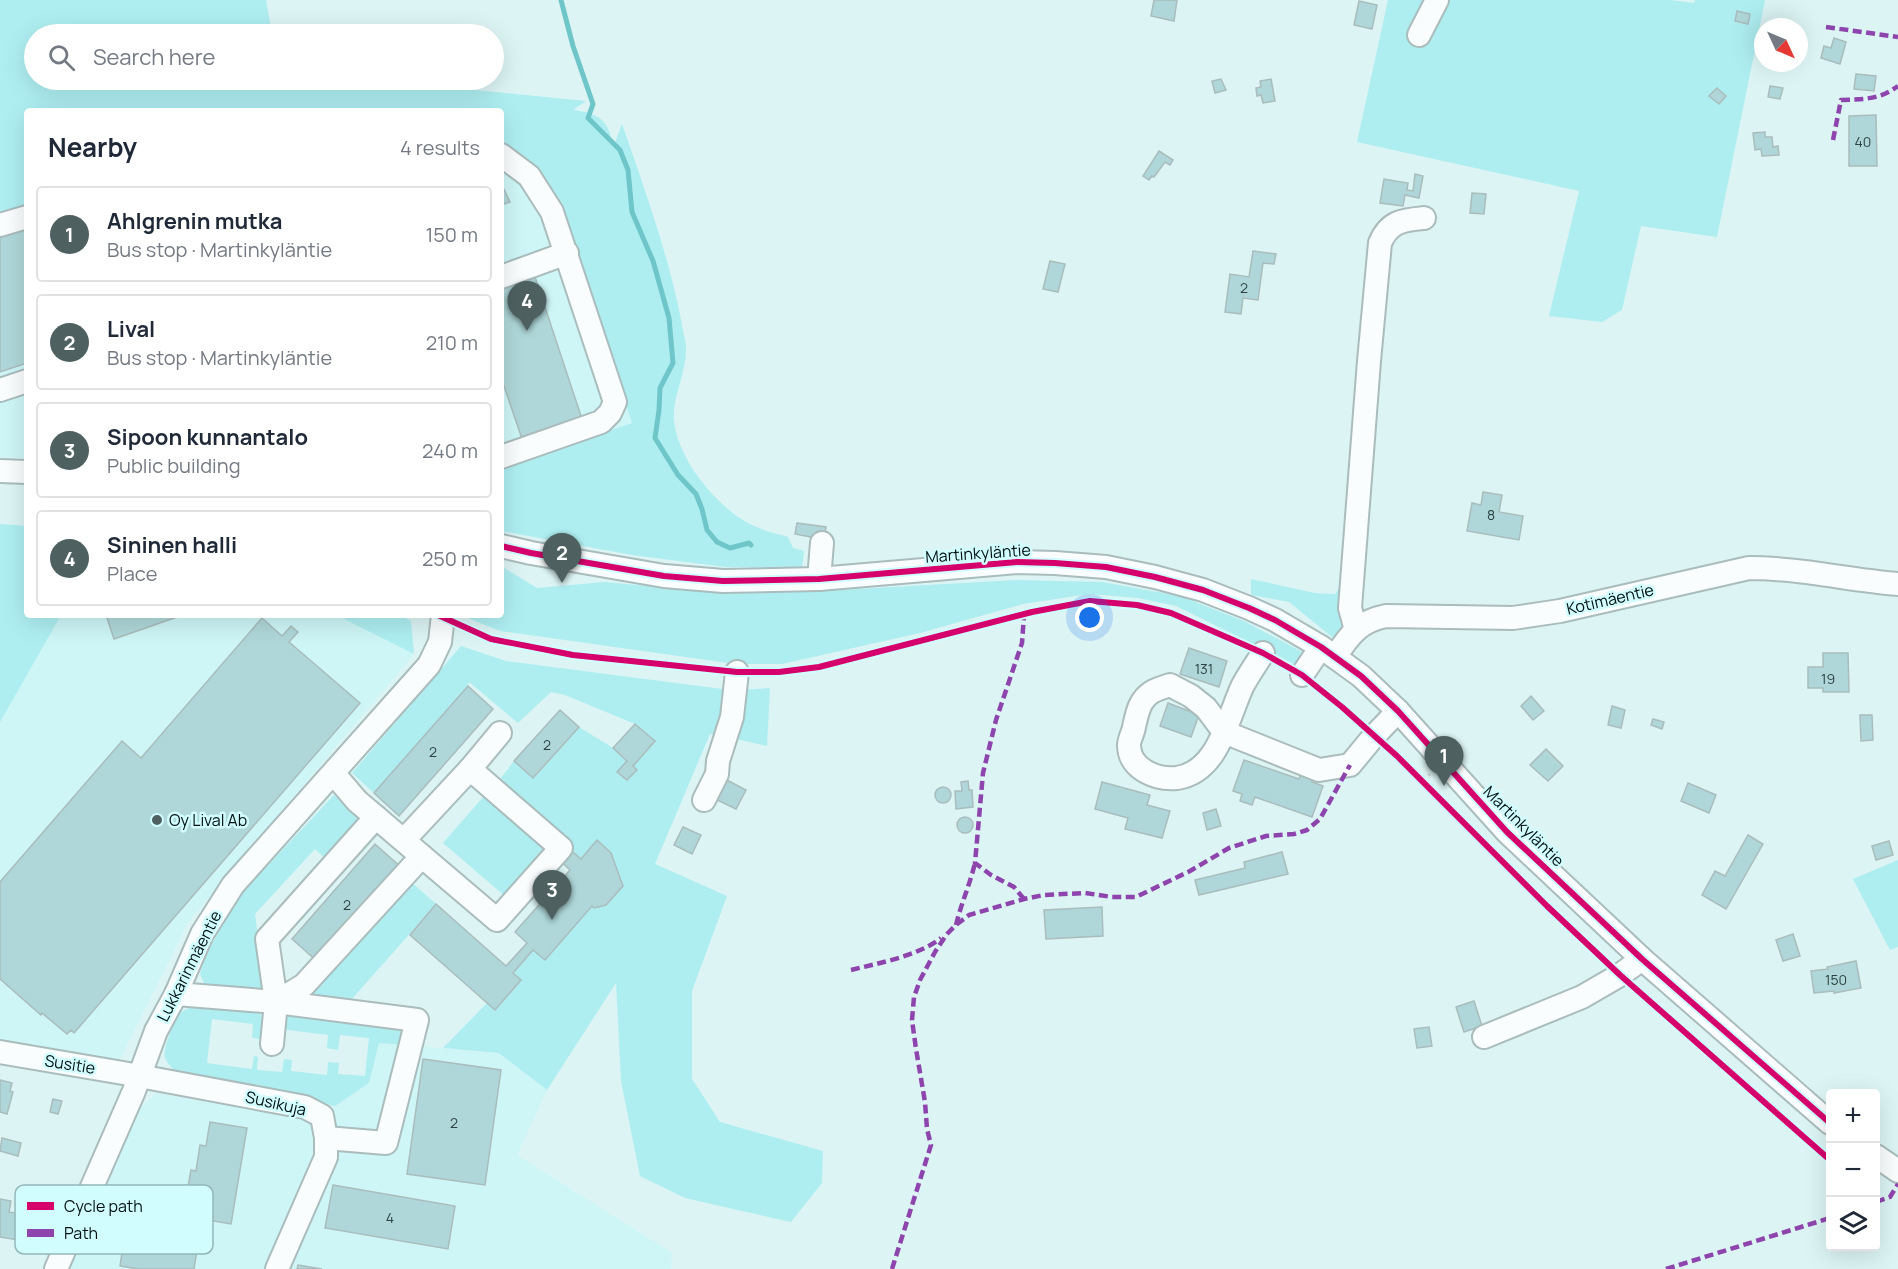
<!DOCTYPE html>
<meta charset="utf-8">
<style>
:root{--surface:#fff;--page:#f6f6f7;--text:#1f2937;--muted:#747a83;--line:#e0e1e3;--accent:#4e6060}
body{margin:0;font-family:Manrope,sans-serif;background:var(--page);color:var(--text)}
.controls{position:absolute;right:18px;bottom:18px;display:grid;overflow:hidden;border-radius:6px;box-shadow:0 6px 24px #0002}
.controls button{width:54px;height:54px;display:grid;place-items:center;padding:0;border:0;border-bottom:2px solid var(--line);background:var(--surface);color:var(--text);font:30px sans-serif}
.compass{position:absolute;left:1754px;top:18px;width:54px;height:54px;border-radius:50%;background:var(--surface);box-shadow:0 6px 24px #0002;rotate:134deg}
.you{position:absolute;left:1090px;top:618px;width:21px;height:21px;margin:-15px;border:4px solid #fff;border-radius:50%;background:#1a73e8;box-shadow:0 0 0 9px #1a73e833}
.badge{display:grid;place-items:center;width:39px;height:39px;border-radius:50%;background:var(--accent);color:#fff;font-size:20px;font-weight:700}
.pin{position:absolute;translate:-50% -50px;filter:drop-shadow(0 2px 3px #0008)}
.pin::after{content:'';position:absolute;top:32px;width:21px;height:18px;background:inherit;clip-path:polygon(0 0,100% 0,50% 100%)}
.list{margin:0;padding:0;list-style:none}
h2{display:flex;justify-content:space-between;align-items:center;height:78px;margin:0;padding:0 24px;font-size:26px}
h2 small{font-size:20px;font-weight:400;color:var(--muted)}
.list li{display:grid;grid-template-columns:39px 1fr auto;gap:18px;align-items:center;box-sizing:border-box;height:96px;margin:0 12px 12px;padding:0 12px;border:2px solid var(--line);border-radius:6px}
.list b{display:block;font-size:22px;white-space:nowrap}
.list p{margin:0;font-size:20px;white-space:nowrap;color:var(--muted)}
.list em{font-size:20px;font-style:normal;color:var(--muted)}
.icon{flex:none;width:33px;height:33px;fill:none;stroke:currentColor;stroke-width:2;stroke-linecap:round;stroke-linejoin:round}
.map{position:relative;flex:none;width:1898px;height:1269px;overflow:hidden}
.search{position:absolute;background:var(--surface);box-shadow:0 6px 24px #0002;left:24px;top:24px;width:480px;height:66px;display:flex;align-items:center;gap:15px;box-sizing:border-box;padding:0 21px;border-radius:33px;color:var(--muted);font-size:22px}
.panel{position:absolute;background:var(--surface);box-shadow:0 6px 24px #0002;left:24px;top:108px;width:480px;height:510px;border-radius:6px}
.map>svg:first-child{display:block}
</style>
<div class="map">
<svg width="1898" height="1269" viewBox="0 0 1898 1269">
<rect width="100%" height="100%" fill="#dcf4f4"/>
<g fill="#cef6f7">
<path d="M501,141L538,168L560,204L632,423L501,468Z"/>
<path d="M27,204V458L0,457V212Z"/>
<path d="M60,615H336L414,654L189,921L119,1061L0,1044V720Z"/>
<path d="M379,1043L499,1053L547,1090L517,1155L672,1253L671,1269H63L135,1113L156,1093L303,1118L309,1124L369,1083Z"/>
</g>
<g fill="#aeeef1">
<path d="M0,0H266L272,34H34V80H376L586,101L573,110C599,113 610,121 613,148L622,124C645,190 669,256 682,325C683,333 686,341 686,348C687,371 672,397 674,420C677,456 709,496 738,517C752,527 771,533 788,537L793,548L804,551L802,568L725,567L632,555L501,531V468L632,423L560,204L538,168L501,141V111H27V204L0,212Z"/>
<path d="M1388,0H1671L1694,3L1695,0H1765L1717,237L1641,226L1622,310L1602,322L1549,316L1579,191L1357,142Z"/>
<path d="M0,524L27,526V615H61L0,722Z"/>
<path d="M501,566L537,588L604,582L724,593L821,591L1016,580L1102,582L1180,596L1244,621L1308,655L1300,667L1176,606L1138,598L1089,594L1023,604L920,633L782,664H735L500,631L463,616L501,615Z"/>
<path d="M1251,579L1315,593L1335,594L1343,583L1347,625L1343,635L1332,637L1289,602L1251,595Z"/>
<path d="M336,615H400L411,621L414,654Z"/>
<path d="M461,646L506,661L730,690L723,736L710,734L655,864L727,896L692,991V1079L720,1122L823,1151L822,1183L791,1222L685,1198L640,1176L621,1081L616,983L547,1090L499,1053L443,1048L487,1003L521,980L513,973L533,950L545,960L592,906L594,908L606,905L623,886L611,852L597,841L581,859L497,783L514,761L534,778L579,727L613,748L627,761L618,772L627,780L636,770L633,766L655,742L635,724L565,695L551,692L518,723L469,682L468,686L374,793L352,773Z"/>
<path d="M770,688L767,746L731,738L739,690Z"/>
<path d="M334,795L364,823L329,862L315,849L255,914L265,992L210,988L204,983L200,974L206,955L237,898Z"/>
<path d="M484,796L546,850L506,897L443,843Z"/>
<path d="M1898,860V947L1890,950L1853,879Z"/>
<path d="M411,882L436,904L351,1000L305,998Z"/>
<path d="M201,1005L260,1012L266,1027L265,1040L252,1038L253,1024L212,1019L207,1063L252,1069L254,1056L258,1057L257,1070L282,1072L284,1059L292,1060L291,1071L327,1075L328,1062L339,1063L338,1074L365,1076L369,1038L340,1035L338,1050L327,1048L328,1035L281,1029L289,1015L409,1028L406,1045L379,1043L369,1083L335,1106L181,1076C175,1071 169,1066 165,1058C162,1050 175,1016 183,1011C187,1008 195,1007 201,1005Z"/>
</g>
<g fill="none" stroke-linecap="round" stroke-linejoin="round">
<path stroke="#6fc6c9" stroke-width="5" d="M561,0L573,46L593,104L588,118L620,150L628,170L632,212L653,261L669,318L673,363L660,388L659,410L655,438L678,475L696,494L702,509L707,530L717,542L730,548L749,543L751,545"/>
</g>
<g fill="#afd7d9" stroke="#aabcbc" stroke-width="1.5">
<path d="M1154,0H1177L1174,21L1151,16Z"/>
<path d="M1359,1L1377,5L1372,29L1354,25Z"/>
<path d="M1737,11L1750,14L1748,24L1735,21Z"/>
<path d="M1834,38L1846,42L1840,64L1821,58L1824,46L1831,48Z"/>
<path d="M1856,74L1876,76L1874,91L1854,89Z"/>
<path d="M1221,79L1226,90L1215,93L1212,81Z"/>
<path d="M1271,79L1275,101L1263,103L1261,95L1257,96L1256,88L1261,87L1260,81Z"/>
<path d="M1770,86L1783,88L1780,99L1768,97Z"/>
<path d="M1717,88L1726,96L1719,104L1709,96Z"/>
<path d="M1876,115L1877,166H1849V116Z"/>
<path d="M1765,132V137H1772L1773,147L1778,146L1779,155L1762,156L1761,149L1755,150L1753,133Z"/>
<path d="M1159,151L1173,160L1170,165L1165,162L1154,177L1152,176L1149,180L1143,176Z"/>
<path d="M1415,174L1423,176L1419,198L1405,195L1403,206L1380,203L1384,179L1408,183L1407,190L1413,191Z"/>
<path d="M501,183L510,202L501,205Z"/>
<path d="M1472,193L1486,194L1484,214L1470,213Z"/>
<path d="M27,228V363L0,372V237Z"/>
<path d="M1253,251L1276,254L1274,264L1263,263L1258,300L1243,298L1241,314L1225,312L1230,274L1249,277Z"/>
<path d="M1050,261L1065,264L1058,292L1043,289Z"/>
<path d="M534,274L582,419L522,439L501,377V285Z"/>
<path d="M1483,492L1502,495L1499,512L1523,516L1519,540L1467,531L1472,503L1481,505Z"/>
<path d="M797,523L826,527L825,533L817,532L816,538L795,534Z"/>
<path d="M106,615H183L114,639Z"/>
<path d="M262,618L282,636L291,626L298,632L289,642L360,703L74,1033L71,1030L67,1034L42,1013L41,1015L0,979V882L122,741L141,758Z"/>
<path d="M1189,648L1227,661L1219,687L1180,674Z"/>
<path d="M1823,653H1848L1849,692H1823V688H1808V667H1823Z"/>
<path d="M468,686L493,709L399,816L374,793Z"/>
<path d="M1531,696L1544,711L1533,720L1521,706Z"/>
<path d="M1168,703L1199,715L1191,737L1160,726Z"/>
<path d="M1612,706L1625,710L1621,728L1608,725Z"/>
<path d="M560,710L579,727L533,778L514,761Z"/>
<path d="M1860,715H1872L1873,740L1861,741Z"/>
<path d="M1653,719L1664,722L1662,729L1651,725Z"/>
<path d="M635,724L655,741L633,766L637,770L627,780L617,772L627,761L613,748Z"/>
<path d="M1546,749L1563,766L1548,781L1530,765Z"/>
<path d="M1244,760L1299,779L1302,771L1314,775L1312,782L1323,786L1312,817L1255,797L1252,805L1240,801L1242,794L1233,791Z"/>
<path d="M723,778L746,790L736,809L713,798Z"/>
<path d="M968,781L969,790H972L973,807L956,809L955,791H962L961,782Z"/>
<path d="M1102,782L1150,795L1147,805L1170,811L1162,838L1125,829L1128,818L1095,809Z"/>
<path d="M1688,783L1716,795L1709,813L1681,801Z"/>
<circle cx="943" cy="795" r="8"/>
<path d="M1216,809L1221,826L1207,830L1203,813Z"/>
<circle cx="965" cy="825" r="8"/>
<path d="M683,827L701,835L692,854L674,845Z"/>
<path d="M1748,835L1763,844L1726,909L1702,895L1715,871L1725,876Z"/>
<path d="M597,840L611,853L623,886L606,905L594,908L592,906L545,960L533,950L513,973L521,980L495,1010L410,935L436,904L506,966L527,943L515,932L570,870L558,859L568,848L581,859Z"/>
<path d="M1889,841L1893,855L1876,860L1872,846Z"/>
<path d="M375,844L402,868L319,963L292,939Z"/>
<path d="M1282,852L1288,874L1199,895L1195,880L1245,868L1244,862Z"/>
<path d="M1102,907L1103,936L1046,939L1044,910Z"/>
<path d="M1793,934L1800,956L1783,961L1776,940Z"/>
<path d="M1856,961L1861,988L1834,993V991L1814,993L1811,971L1828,969L1827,967Z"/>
<path d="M1474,1001L1482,1026L1464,1032L1456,1007Z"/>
<path d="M1429,1027L1432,1046L1417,1048L1414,1029Z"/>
<path d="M423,1059L501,1070L485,1185L407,1174Z"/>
<path d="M0,1080L12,1083L10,1091L13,1092L7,1114L0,1112Z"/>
<path d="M53,1099L62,1101L58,1114L50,1112Z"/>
<path d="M210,1122L247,1128L231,1224L183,1216L191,1170L196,1171L200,1145L206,1146Z"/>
<path d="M2,1138L21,1143L18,1156L0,1151Z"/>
<path d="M333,1185L455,1206L448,1249L325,1228Z"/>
<path d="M0,1199L11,1201L9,1212L34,1216L30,1242L0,1237Z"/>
<path d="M125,1233L198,1244L194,1269H138L120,1266Z"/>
<path d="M298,1265L322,1269H297Z"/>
</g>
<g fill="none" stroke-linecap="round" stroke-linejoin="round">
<defs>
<g id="minor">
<path d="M1419,35L1437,0"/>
<path d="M501,155L529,176L552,212L615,402L610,413L601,422L501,457"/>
<path d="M0,225L27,217"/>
<path d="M501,277L567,253"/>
<path d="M0,390L27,381"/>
<path d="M0,471L27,472"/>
<path d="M501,546L531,553L664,576L723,581L819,579L1017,562L1055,563L1106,567L1155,577L1203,590L1249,608L1275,620L1321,647L1361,676L1398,711L1507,832L1642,959L1830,1123"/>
<path d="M819,579L822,543"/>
<path d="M1356,630L1350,608L1369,361L1380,243C1389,221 1403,220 1424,218"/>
<path d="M1263,653C1256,664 1249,674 1243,685C1228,716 1219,772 1177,778C1156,780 1129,769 1129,745C1129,740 1133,733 1134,727C1137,714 1139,700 1152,692C1157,689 1164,687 1170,685L1191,696L1206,708L1224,732L1319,770L1350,765L1374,736L1398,711"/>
<path d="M1335,657C1350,634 1360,621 1386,616L1513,618L1560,611L1749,568C1799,568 1848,580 1898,584"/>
<path d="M1302,675L1321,647"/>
<path d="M470,769L500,733"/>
<path d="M334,774L357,801L497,920L561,848L470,769L404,840"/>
<path d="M704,800L717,774L718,761L732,717L737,672"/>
<path d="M376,817L267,939L276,1002L304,985L422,856"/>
<path d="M176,994L276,1002L417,1020L386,1143L326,1138"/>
<path d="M1484,1037L1582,997L1620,975L1642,959"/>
<path d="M272,1044L276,1002"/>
<path d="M0,1052L123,1073L305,1107L322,1116L326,1138V1157L277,1269"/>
<path d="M1876,1156L1898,1171"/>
<path d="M56,1269L134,1091L156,1031L176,994L202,934L233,885L429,665L440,642L443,615"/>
</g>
</defs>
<use href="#minor" stroke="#aabcbc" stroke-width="26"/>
<path stroke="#ccd3d4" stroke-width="3" stroke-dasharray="3 4.5" stroke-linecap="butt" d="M1423,781L1430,774"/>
<use href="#minor" stroke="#fafdfd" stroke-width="22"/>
<g stroke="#8e44ad" stroke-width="4.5" stroke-dasharray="9 4.5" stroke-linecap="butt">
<path d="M1826,27L1898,37"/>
<path d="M1833,140L1841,100C1864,99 1879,100 1898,86"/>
<path d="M1024,899L1014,887L991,875L975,863L983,773L996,720L1022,643L1024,615"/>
<path d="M956,925C961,904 970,884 975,863"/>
<path d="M851,970C879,963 918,956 941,938"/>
<path d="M1876,1202L1890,1197L1898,1184"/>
<path d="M892,1269L931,1145L927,1129L925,1102L916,1049L912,1020L914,997L920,980L935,952L947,934L956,925L969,915L1024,899L1044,895L1085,893L1112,897H1136L1190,871L1229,848L1266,836L1294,834L1307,830L1320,819L1350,765"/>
<path d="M1666,1269L1830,1218"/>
</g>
<defs>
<g id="cycleway">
<path d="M501,546L531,553L664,576L723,581L819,579L1017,562L1055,563L1106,567L1155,577L1203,590L1249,608L1275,620L1321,647L1361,676L1398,711L1507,832L1642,959L1830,1123"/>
<path d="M438,615L491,639L573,655L737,672H779L819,667L1032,612L1090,601L1137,605L1171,613L1263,653L1302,675L1342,707L1397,756L1547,906L1620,975L1830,1160"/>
</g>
</defs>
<use href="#cycleway" stroke="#d2fdff" stroke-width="10"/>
<use href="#cycleway" stroke="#d6006c" stroke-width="6"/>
</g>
<circle fill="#4e6060" stroke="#d2fdff" stroke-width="2" cx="157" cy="820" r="6"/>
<g text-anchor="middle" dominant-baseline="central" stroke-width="5" stroke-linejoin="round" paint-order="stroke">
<g font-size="14" fill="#2d4243">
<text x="1863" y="141">40</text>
<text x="1244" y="287">2</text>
<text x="1491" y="514">8</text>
<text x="1204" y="668">131</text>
<text x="1828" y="678">19</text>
<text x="547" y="744">2</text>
<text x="433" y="751">2</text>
<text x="347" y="904">2</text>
<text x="1836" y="979">150</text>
<text x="454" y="1122">2</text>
<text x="390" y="1217">4</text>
</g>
<g font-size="16" fill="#021011" stroke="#d2fdff">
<text transform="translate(978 553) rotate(-4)">Martinkyläntie</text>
<text transform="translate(1610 599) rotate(-13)">Kotimäentie</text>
<text transform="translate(1524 826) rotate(45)">Martinkyläntie</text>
<text transform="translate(189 966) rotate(-63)">Lukkarinmäentie</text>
<text transform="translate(70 1064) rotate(9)">Susitie</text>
<text transform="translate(276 1103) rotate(13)">Susikuja</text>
</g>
<g font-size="16" fill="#021011" stroke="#d2fdff" text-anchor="start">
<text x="169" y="820">Oy Lival Ab</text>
</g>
</g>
<rect x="15" y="1185" width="198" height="69" rx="9" fill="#d2fdff" stroke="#94b6b8" stroke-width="1.5"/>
<rect x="27" y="1202" width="27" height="8" fill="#d6006c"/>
<rect x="27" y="1229" width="27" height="8" fill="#8e44ad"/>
<g font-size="16" fill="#021011">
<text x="64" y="1212">Cycle path</text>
<text x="64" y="1239">Path</text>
</g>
</svg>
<div class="controls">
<button>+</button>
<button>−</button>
<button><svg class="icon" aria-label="layers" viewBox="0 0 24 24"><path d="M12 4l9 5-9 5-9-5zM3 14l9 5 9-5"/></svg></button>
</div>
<svg class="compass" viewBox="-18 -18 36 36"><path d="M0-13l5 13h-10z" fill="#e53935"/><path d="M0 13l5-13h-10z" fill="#747a83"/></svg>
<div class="you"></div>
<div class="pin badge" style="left:1444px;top:786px">1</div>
<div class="pin badge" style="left:562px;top:583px">2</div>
<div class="pin badge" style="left:552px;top:920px">3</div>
<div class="pin badge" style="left:527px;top:331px">4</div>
<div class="search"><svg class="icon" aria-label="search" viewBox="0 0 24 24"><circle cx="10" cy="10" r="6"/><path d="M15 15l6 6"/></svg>Search here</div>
<section class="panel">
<h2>Nearby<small>4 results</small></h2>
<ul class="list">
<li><span class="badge">1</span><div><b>Ahlgrenin mutka</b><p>Bus stop · Martinkyläntie</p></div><em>150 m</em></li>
<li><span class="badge">2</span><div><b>Lival</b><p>Bus stop · Martinkyläntie</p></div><em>210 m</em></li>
<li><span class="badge">3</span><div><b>Sipoon kunnantalo</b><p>Public building</p></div><em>240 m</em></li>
<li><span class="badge">4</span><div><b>Sininen halli</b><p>Place</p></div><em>250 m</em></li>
</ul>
</section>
</div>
